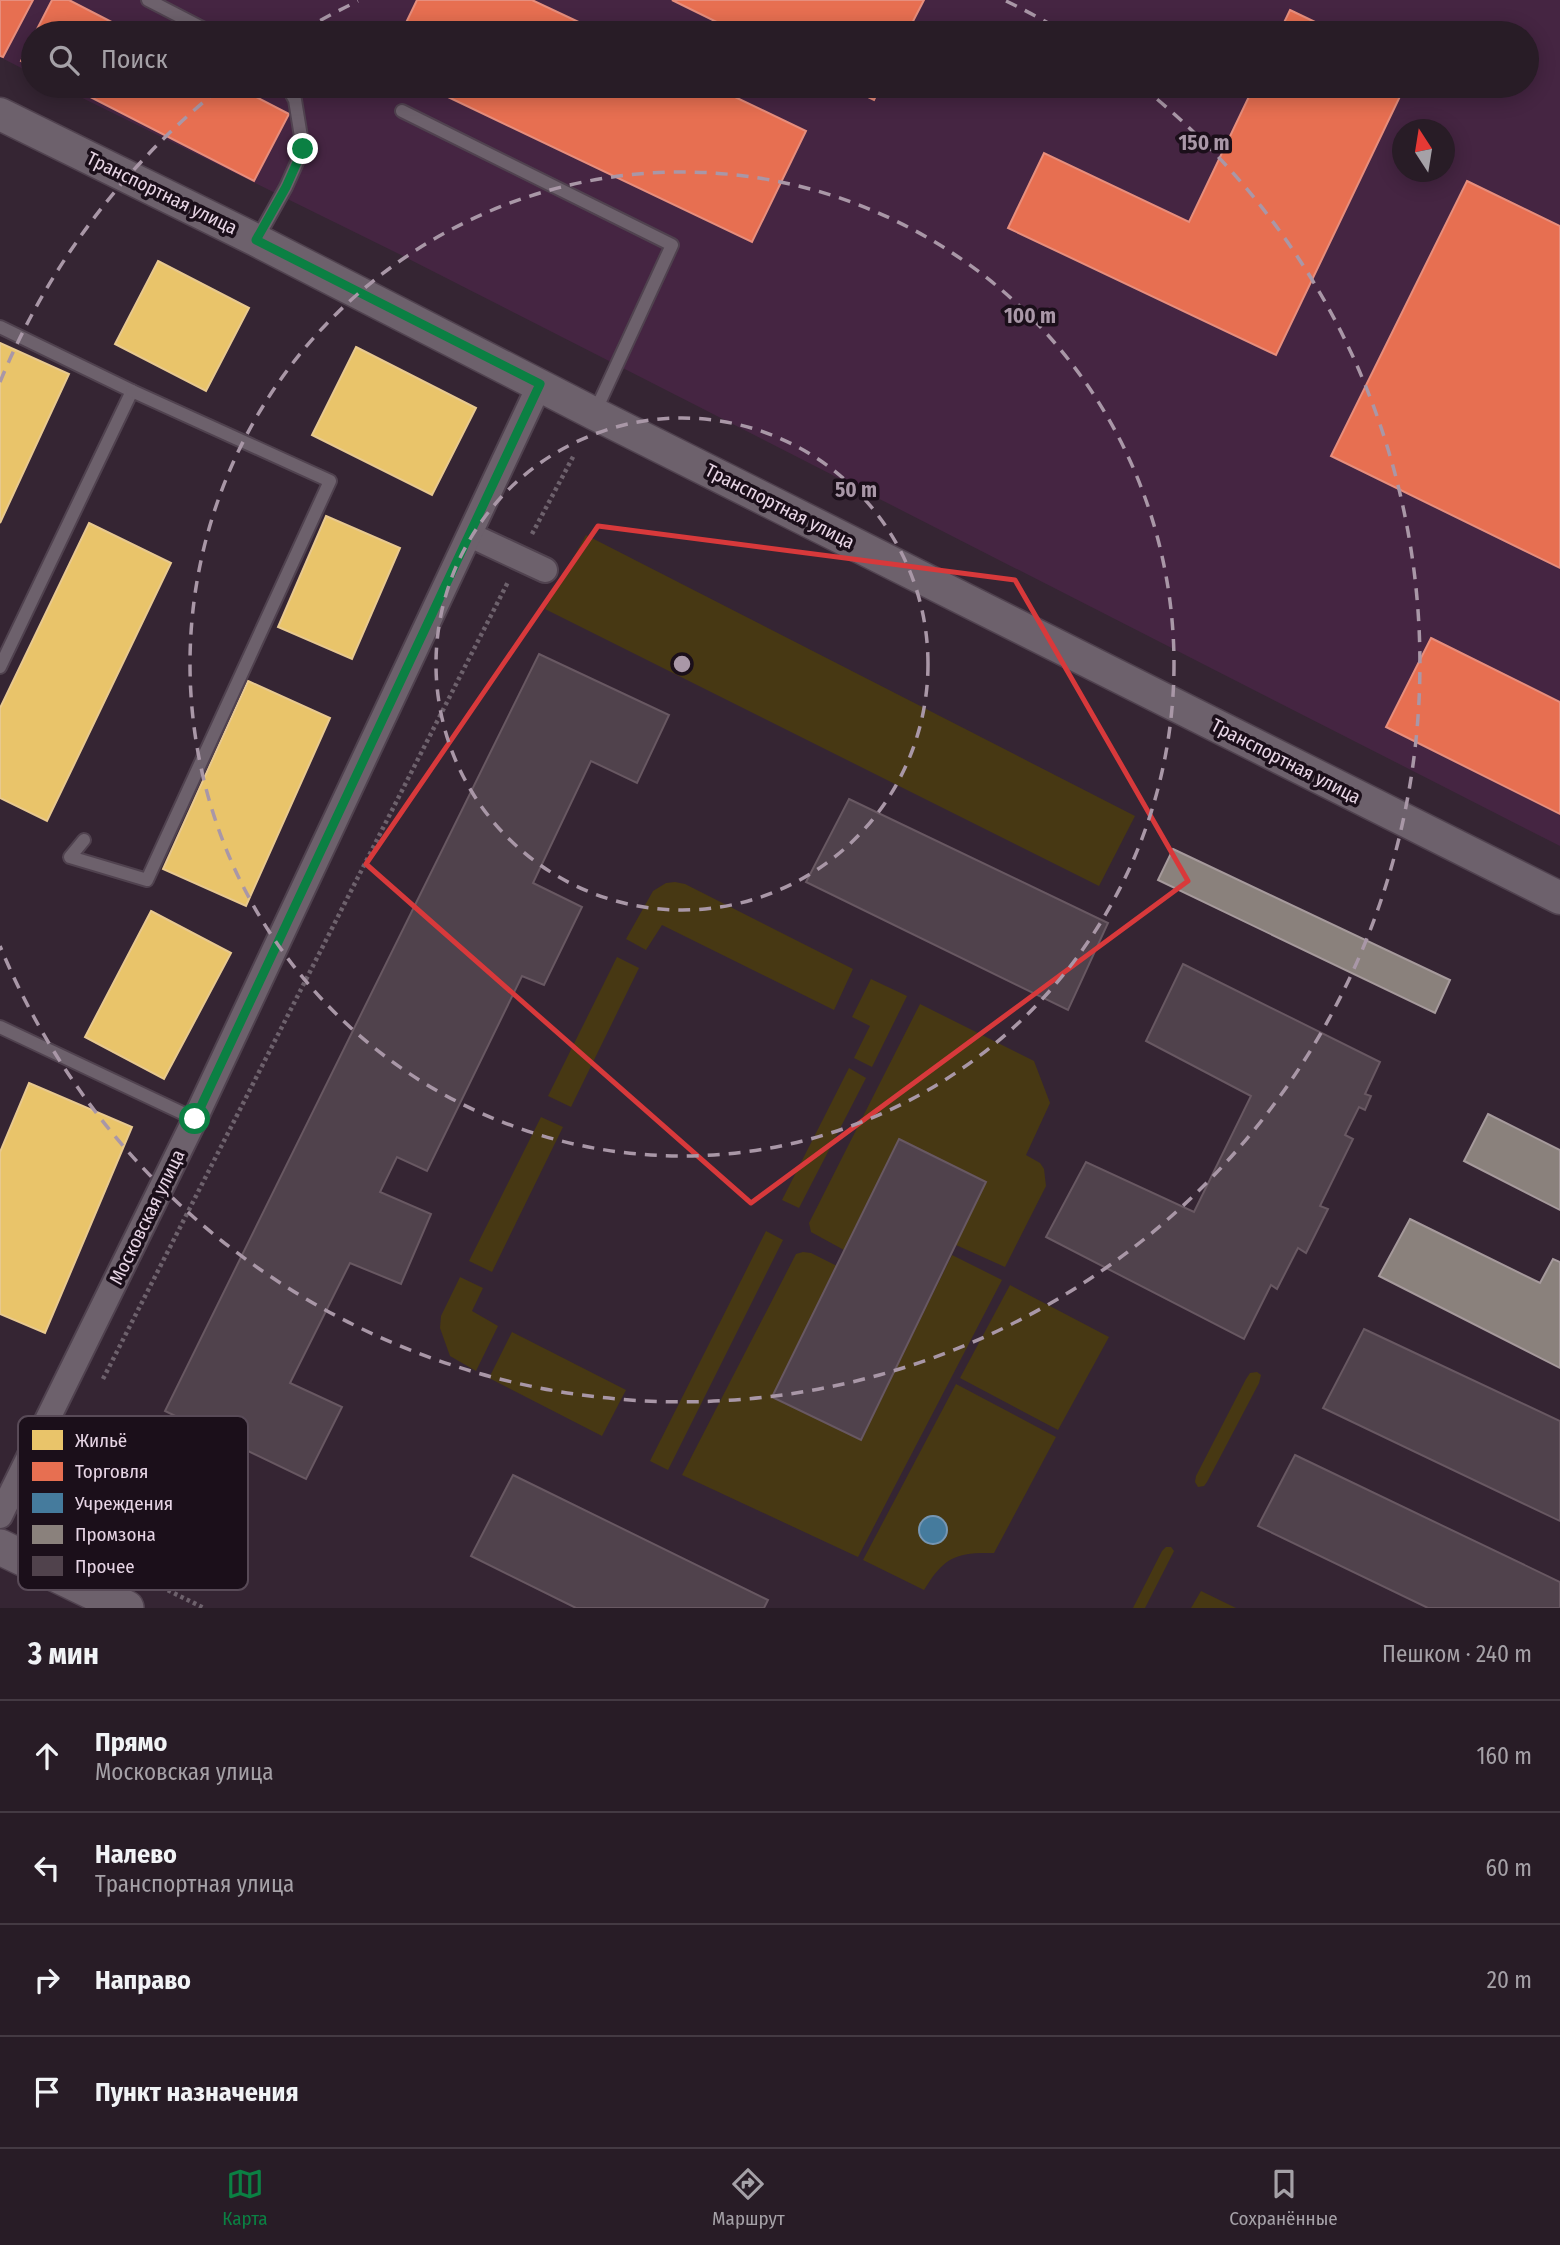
<!DOCTYPE html>
<html lang="ru">
<meta charset="utf-8">
<style>
:root{--surface:#281c26;--page:#30252e;--text:#f1f3f6;--muted:#a5a1a7;--line:#443a43;--accent:#0b8043}
body{margin:0;font-family:"Fira Sans Condensed",sans-serif;background:var(--page);color:var(--text)}
.compass{position:absolute;left:1392px;top:119px;width:63px;height:63px;border-radius:50%;background:var(--surface);box-shadow:0 4px 18px #0003;rotate:348deg}
.stop{position:absolute;width:21px;height:21px;margin:-16px;border:5px solid #0b8043;border-radius:50%;background:#fff}
.stop.end{background:#0b8043;border-color:#fff;box-shadow:0 2px 7px #0008}
.list{margin:0;padding:0;list-style:none}
h2{display:flex;justify-content:space-between;align-items:center;height:91px;margin:0;padding:0 28px;font-size:30px}
h2 small{font-size:23px;font-weight:400;color:var(--muted)}
.list li{display:grid;grid-template-columns:46px 1fr auto;gap:21px;align-items:center;box-sizing:border-box;height:112px;padding:0 28px;border-top:2px solid var(--line)}
.list b{display:block;font-size:26px;white-space:nowrap}
.list p{margin:0;font-size:23px;white-space:nowrap;color:var(--muted)}
.list em{font-size:23px;font-style:normal;color:var(--muted)}
.icon{flex:none;width:38px;height:38px;fill:none;stroke:currentColor;stroke-width:2;stroke-linecap:round;stroke-linejoin:round}
.map{position:relative;flex:none;width:1560px;height:1608px;overflow:hidden}
.search{position:absolute;background:var(--surface);box-shadow:0 4px 18px #0003;left:21px;right:21px;top:21px;height:77px;display:flex;align-items:center;gap:18px;box-sizing:border-box;padding:0 24px;border-radius:38px;color:var(--muted);font-size:26px}
.sheet{height:539px;background:var(--surface)}
nav{display:flex;justify-content:space-around;align-items:center;box-sizing:border-box;height:98px;border-top:2px solid var(--line);background:var(--surface);font-size:19px;color:var(--muted)}
nav a{display:grid;justify-items:center;gap:4px}
nav .on{color:var(--accent)}
.map>svg:first-child{display:block}
</style>
<div class="map">
<svg width="1560" height="1608" viewBox="0 0 1560 1608">
<rect width="100%" height="100%" fill="#352533"/>
<path fill="#452542" fill-rule="evenodd" d="M0,0H1560V846L399,254L58,86H1527V33H33V74L0,57ZM1402,130H1444V172H1402Z"/>
<g fill="#473813">
<path d="M586,535L1135,816L1099,886L545,609Z"/>
<path d="M675,882L685,884L853,969L834,1010L662,925L646,950L626,939L653,891L666,883Z"/>
<path d="M617,957L639,968L571,1107L548,1096Z"/>
<path d="M871,979L907,996L872,1067L854,1058L870,1026L852,1017Z"/>
<path d="M920,1004L1034,1061L1050,1103L1026,1155L1040,1163L1044,1169L1046,1186L1005,1267L956,1245L986,1182L899,1139L844,1250L811,1232L809,1223Z"/>
<path d="M849,1068L866,1078L799,1208L782,1200Z"/>
<path d="M541,1117L563,1127L492,1272L469,1261Z"/>
<path d="M766,1231L783,1240L668,1470L650,1461Z"/>
<path d="M803,1252L811,1253L837,1266L772,1397L861,1440L952,1255L1002,1280L858,1557L682,1475L796,1254Z"/>
<path d="M460,1277L483,1288L472,1311L498,1326L476,1371L450,1356L440,1328L441,1316Z"/>
<path d="M1010,1285L1109,1337L1058,1430L960,1378Z"/>
<path d="M512,1332L626,1390L602,1436L489,1378Z"/>
<path d="M1257,1372L1261,1375L1259,1383L1207,1482L1204,1486L1198,1487L1195,1482L1196,1476L1246,1379L1250,1373Z"/>
<path d="M956,1384L1056,1437L994,1553C956,1552 944,1557 924,1590L863,1560Z"/>
<path d="M1166,1547H1171L1174,1551L1145,1608H1133L1162,1551Z"/>
<path d="M1201,1591L1236,1608H1191Z"/>
</g>
<g fill="#e9c46a" stroke="#e8c98f" stroke-width="2">
<path d="M158,261L249,308L206,391L115,344Z"/>
<path d="M0,343L69,374L0,523Z"/>
<path d="M356,347L476,408L432,495L312,435Z"/>
<path d="M326,516L400,548L352,659L278,627Z"/>
<path d="M89,523L171,563L47,821L0,798V708Z"/>
<path d="M248,681L330,718L246,906L163,869Z"/>
<path d="M151,911L231,953L164,1079L85,1037Z"/>
<path d="M29,1083L132,1127L45,1333L0,1314V1152Z"/>
</g>
<g fill="#e76f51" stroke="#e78e7d" stroke-width="2">
<path d="M0,0H33L3,57L0,56Z"/>
<path d="M52,0H69L133,33H35Z"/>
<path d="M417,0H532L602,33H401Z"/>
<path d="M672,0H924L907,33H739Z"/>
<path d="M1290,10L1338,33H1279Z"/>
<path d="M33,37V67L21,61Z"/>
<path d="M69,86H235L289,114L254,181Z"/>
<path d="M425,86H712L806,131L752,242Z"/>
<path d="M845,86H881L874,100Z"/>
<path d="M1254,86H1405L1276,355L1008,228L1044,153L1189,222Z"/>
<path d="M1467,181L1560,226V568L1331,456Z"/>
<path d="M1431,638L1560,702V814L1386,727Z"/>
</g>
<circle fill="#457b9d" stroke="#7696b3" stroke-width="2" cx="933" cy="1530" r="14"/>
<g fill="#8a817c" stroke="#a69a9c" stroke-width="2">
<path d="M1173,849L1450,980L1435,1013L1158,880Z"/>
<path d="M1488,1114L1560,1150V1210L1464,1161Z"/>
<path d="M1410,1219L1540,1283L1553,1259L1560,1262V1368L1379,1276Z"/>
</g>
<g fill="#50424c" stroke="#685862" stroke-width="2">
<path d="M539,654L669,715L637,783L591,761L533,883L582,907L544,985L522,976L427,1171L397,1157L380,1192L431,1214L401,1284L350,1263L290,1383L342,1407L306,1479L165,1411Z"/>
<path d="M849,799L1108,923L1068,1010L806,882Z"/>
<path d="M1183,964L1380,1062L1365,1094L1371,1096L1365,1110L1359,1107L1345,1135L1353,1139L1320,1206L1328,1209L1306,1253L1298,1248L1277,1289L1271,1285L1244,1339L1046,1237L1086,1162L1194,1212L1251,1096L1146,1041Z"/>
<path d="M899,1139L986,1182L861,1440L772,1397Z"/>
<path d="M1364,1329L1560,1421V1521L1323,1408Z"/>
<path d="M1295,1455L1560,1582V1608H1428L1258,1526Z"/>
<path d="M513,1475L768,1600L764,1608H576L471,1556Z"/>
</g>
<g fill="none" stroke-linecap="round" stroke-linejoin="round">
<defs>
<g id="service">
<path d="M148,0L212,33"/>
<path d="M402,111L672,245L595,412"/>
<path d="M257,239L286,187L303,149L295,100L287,86"/>
<path d="M0,327L132,391L0,667"/>
<path d="M84,840L70,857L147,880L330,481L132,391"/>
<path d="M0,1027L195,1119"/>
</g>
<g id="minor">
<path d="M470,535L545,570"/>
<path d="M0,1516L195,1119L540,384"/>
</g>
<path id="tertiary" d="M0,114L256,240L595,414L1560,898"/>
<path id="secondary" d="M0,1547L126,1608"/>
</defs>
<use href="#service" stroke="#50424f" stroke-width="16"/>
<use href="#minor" stroke="#50424f" stroke-width="28"/>
<use href="#tertiary" stroke="#50424f" stroke-width="35"/>
<use href="#secondary" stroke="#50424f" stroke-width="38"/>
<g stroke="#6d616c" stroke-width="4.5" stroke-dasharray="3.5 3.5" stroke-linecap="butt">
<path d="M532,534L574,455"/>
<path d="M103,1379L508,582"/>
<path d="M149,1581L204,1608"/>
</g>
<use href="#service" stroke="#6d616c" stroke-width="12"/>
<use href="#minor" stroke="#6d616c" stroke-width="24"/>
<use href="#tertiary" stroke="#6d616c" stroke-width="32"/>
<use href="#secondary" stroke="#6d616c" stroke-width="35"/>
</g>
<g fill="none" stroke-linecap="round" stroke-linejoin="round">
<path stroke="#0b8043" stroke-width="9" d="M195,1119L540,384L256,240L286,187L303,149"/>
</g>
<path fill="none" stroke="#d8393b" stroke-width="5" stroke-linejoin="round" d="M598,526L1015,580L1188,881L751,1203L366,864Z"/>
<g fill="none" stroke="#a997a7" stroke-width="3.5" stroke-dasharray="12 9">
<circle cx="682" cy="664" r="246"/>
<circle cx="682" cy="664" r="492"/>
<path d="M0 382A738 738 0 0 1 223 86M302 31A738 738 0 0 1 358 1M1006 1A738 738 0 0 1 1062 31M1141 86A738 738 0 1 1 0 946"/>
</g>
<g text-anchor="middle" dominant-baseline="central" stroke-width="7" stroke-linejoin="round" paint-order="stroke">
<g font-size="19" fill="#e7d5e5" stroke="#1b0f1a">
<text transform="translate(162 193) rotate(26)">Транспортная улица</text>
<text transform="translate(780 506) rotate(27)">Транспортная улица</text>
<text transform="translate(1286 761) rotate(27)">Транспортная улица</text>
<text transform="translate(147 1217) rotate(-64)">Московская улица</text>
</g>
</g>
<rect x="18" y="1416" width="230" height="174" rx="10" fill="#1b0f1a" stroke="#584a57" stroke-width="2"/>
<rect x="32" y="1430" width="31" height="20" fill="#e9c46a"/>
<rect x="32" y="1462" width="31" height="19" fill="#e76f51"/>
<rect x="32" y="1493" width="31" height="20" fill="#457b9d"/>
<rect x="32" y="1525" width="31" height="19" fill="#8a817c"/>
<rect x="32" y="1556" width="31" height="20" fill="#50424c"/>
<g font-size="19" fill="#e7d5e5">
<text x="75" y="1447">Жильё</text>
<text x="75" y="1478">Торговля</text>
<text x="75" y="1510">Учреждения</text>
<text x="75" y="1541">Промзона</text>
<text x="75" y="1573">Прочее</text>
</g>
<circle cx="682" cy="664" r="10" fill="#a997a7" stroke="#1b0f1a" stroke-width="3.5"/>
<g font-size="21" text-anchor="middle" font-weight="bold" fill="#a997a7" stroke="#1b0f1a" stroke-width="7" stroke-linejoin="round" paint-order="stroke">
<text x="1204" y="150">150 m</text>
<text x="1030" y="323">100 m</text>
<text x="856" y="497">50 m</text>
</g>
</svg>
<svg class="compass" viewBox="-18 -18 36 36"><path d="M0-13l5 13h-10z" fill="#e53935"/><path d="M0 13l5-13h-10z" fill="#a5a1a7"/></svg>
<div class="stop" style="left:195px;top:1119px"></div>
<div class="stop end" style="left:303px;top:149px"></div>
<div class="search"><svg class="icon" aria-label="search" viewBox="0 0 24 24"><circle cx="10" cy="10" r="6"/><path d="M15 15l6 6"/></svg>Поиск</div>
</div>
<section class="sheet">
<h2>3 мин<small>Пешком · 240 m</small></h2>
<ul class="list">
<li><svg class="icon" aria-label="ahead" viewBox="0 0 24 24"><path d="M12 20V5M6 11l6-6 6 6"/></svg><div><b>Прямо</b><p>Московская улица</p></div><em>160 m</em></li>
<li><svg class="icon" aria-label="left" viewBox="0 0 24 24"><path d="M17 20v-9H6M10 6l-5 5 5 5"/></svg><div><b>Налево</b><p>Транспортная улица</p></div><em>60 m</em></li>
<li><svg class="icon" aria-label="right" viewBox="0 0 24 24"><path d="M7 20v-9h11M14 6l5 5-5 5"/></svg><div><b>Направо</b></div><em>20 m</em></li>
<li><svg class="icon" aria-label="arrive" viewBox="0 0 24 24"><path d="M6 21V4h12l-3 4 3 4H6"/></svg><div><b>Пункт назначения</b></div></li>
</ul>
</section>
<nav>
<a class="on"><svg class="icon" aria-label="map" viewBox="0 0 24 24"><path d="M3 6l6-2 6 2 6-2v14l-6 2-6-2-6 2zM9 4v14M15 6v14"/></svg>Карта</a>
<a><svg class="icon" aria-label="directions" viewBox="0 0 24 24"><path d="M12 3l9 9-9 9-9-9zM9 14v-3h6M13 9l2 2-2 2"/></svg>Маршрут</a>
<a><svg class="icon" aria-label="saved" viewBox="0 0 24 24"><path d="M7 4h10v16l-5-4-5 4z"/></svg>Сохранённые</a>
</nav>
